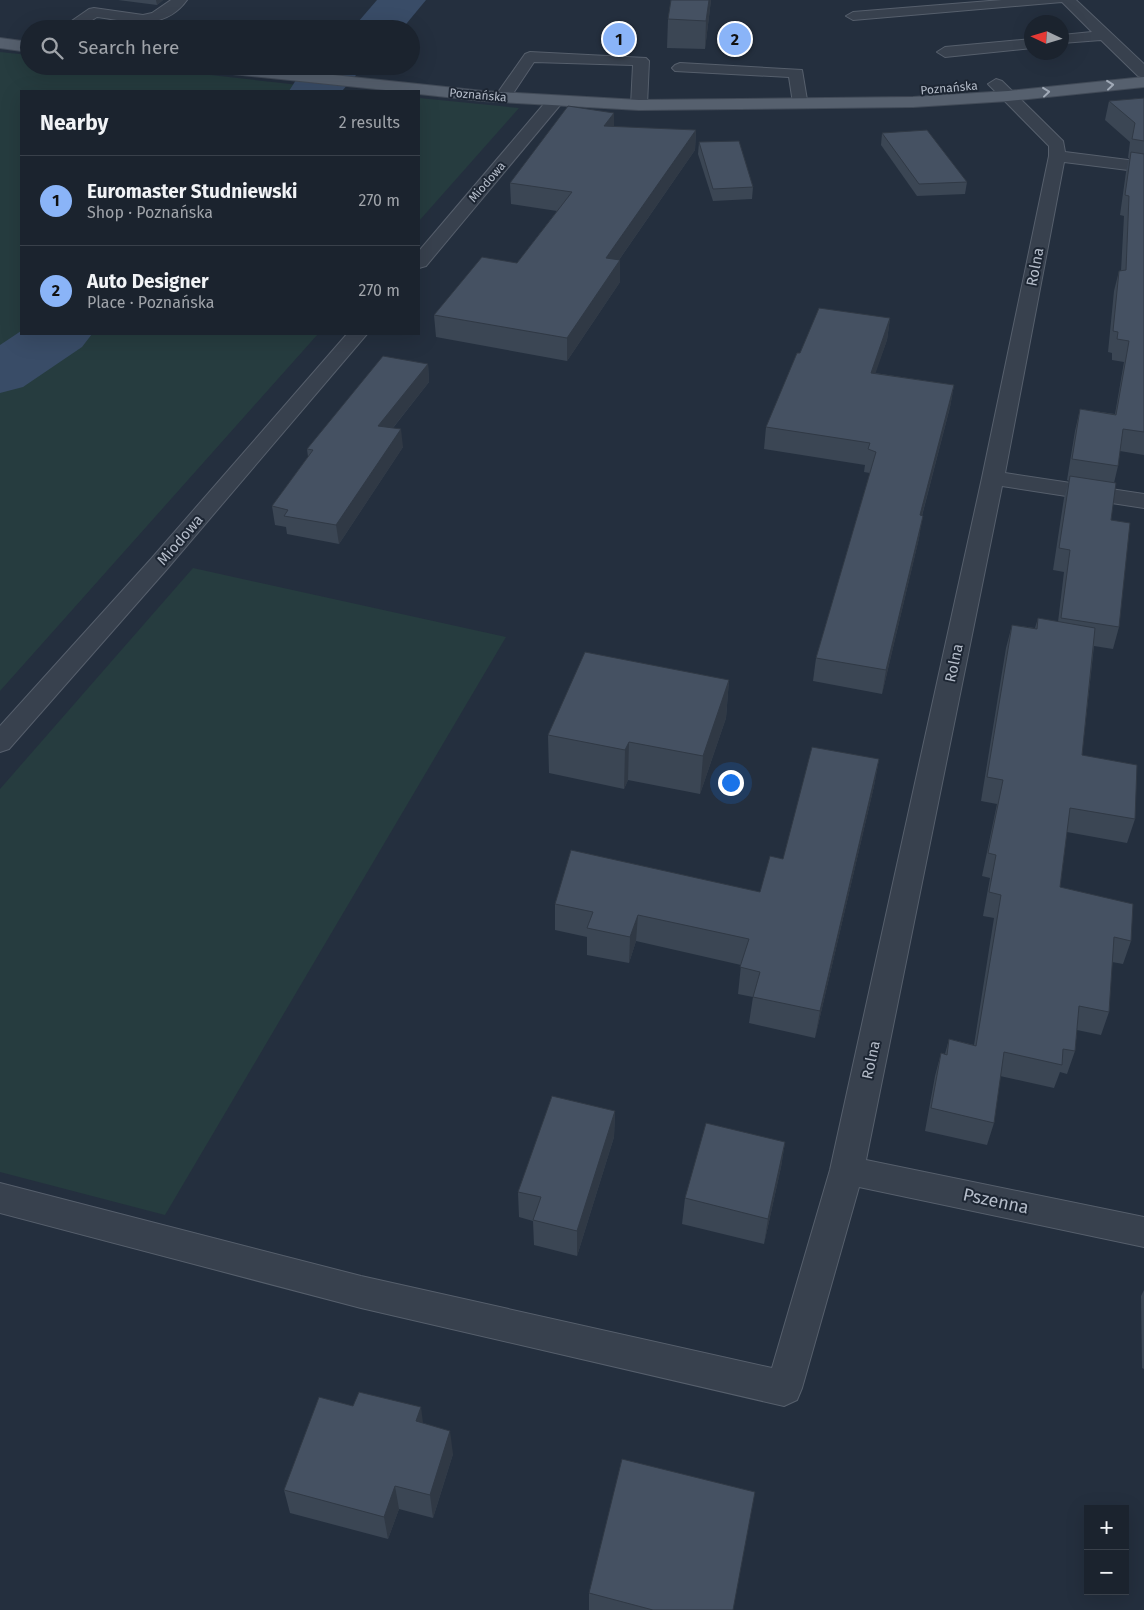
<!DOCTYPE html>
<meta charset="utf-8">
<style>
:root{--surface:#1b232e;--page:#242b36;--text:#f1f3f6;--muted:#a0a4aa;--line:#39404a;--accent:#8ab4f8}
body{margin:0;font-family:"Fira Sans",sans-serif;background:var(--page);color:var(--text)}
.controls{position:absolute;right:15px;bottom:15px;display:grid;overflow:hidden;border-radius:0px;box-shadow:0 5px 20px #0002}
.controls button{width:45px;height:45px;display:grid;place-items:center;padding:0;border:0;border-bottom:1px solid var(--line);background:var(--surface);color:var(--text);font:25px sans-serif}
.compass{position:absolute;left:1024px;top:15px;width:45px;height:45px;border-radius:50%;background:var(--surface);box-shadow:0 5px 20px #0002;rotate:274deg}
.you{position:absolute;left:730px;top:782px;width:18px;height:18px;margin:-12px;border:4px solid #fff;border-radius:50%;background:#1a73e8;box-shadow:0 0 0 8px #1a73e833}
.badge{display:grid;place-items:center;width:32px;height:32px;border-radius:50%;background:var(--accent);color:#111;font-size:16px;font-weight:700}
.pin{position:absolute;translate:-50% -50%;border:2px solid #fff;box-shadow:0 1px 5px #0006}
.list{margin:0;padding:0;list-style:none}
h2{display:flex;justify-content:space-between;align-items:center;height:65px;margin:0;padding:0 20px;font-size:21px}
h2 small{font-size:16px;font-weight:400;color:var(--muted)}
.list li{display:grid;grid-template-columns:32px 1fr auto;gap:15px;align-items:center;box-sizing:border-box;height:90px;padding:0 20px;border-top:1px solid var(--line)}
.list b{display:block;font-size:19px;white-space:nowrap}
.list p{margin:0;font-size:16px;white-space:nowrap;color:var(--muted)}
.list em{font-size:16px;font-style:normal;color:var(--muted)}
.icon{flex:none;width:28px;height:28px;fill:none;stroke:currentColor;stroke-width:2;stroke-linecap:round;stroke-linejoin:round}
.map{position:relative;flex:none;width:1144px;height:1610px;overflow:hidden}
.search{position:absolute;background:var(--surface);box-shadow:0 5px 20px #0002;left:20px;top:20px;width:400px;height:55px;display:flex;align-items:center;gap:12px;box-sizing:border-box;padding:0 18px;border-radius:28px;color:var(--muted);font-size:19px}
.panel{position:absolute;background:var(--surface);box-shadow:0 5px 20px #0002;left:20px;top:90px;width:400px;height:245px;border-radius:0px}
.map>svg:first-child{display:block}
</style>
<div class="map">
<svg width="1144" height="1610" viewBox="0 0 1144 1610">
<rect width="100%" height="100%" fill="#242f3e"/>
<g fill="#263c3f">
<path d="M0,52L29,55V66H129L354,91H21V334H318L0,691Z"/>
<path d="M419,98L519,108L419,221Z"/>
<path d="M193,568L506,637L165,1215L0,1172V789Z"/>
</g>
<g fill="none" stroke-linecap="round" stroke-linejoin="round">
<g fill="#394c67" fill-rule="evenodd">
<path d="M377,0H426L402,29H352Z"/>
<path d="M311,66H364L342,91H289L296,80Z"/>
<path d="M21,331V334H92L82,347L23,387L0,393V345Z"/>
</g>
<defs>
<g id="minor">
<path d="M171,0H187C164,32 129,21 97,17L78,29H60L89,9L94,8L143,15L152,13Z"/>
<path d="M1002,0H1076L1144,64V78L1138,76L1101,40L1062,43V35L1092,32L1062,2L853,20L846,16L853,12Z"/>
<path d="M1032,39V48L945,57L937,52L945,47Z"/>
<path d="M530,52L646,58L649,61L647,105L639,110L631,105L633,65L534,62L508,101H496L494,98L525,54Z"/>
<path d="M680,63L802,70L807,100L805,103H793L789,77L675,71L672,68L675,65Z"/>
<path d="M996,79L1002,81L1063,141L1065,152L1144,162V172L1064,162L1005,473L1144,494V508L1002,486L866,1160L1144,1217V1247L859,1187L802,1388L797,1400L784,1406L361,1308L0,1213V1183L361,1276L772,1368L830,1170L982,478L1049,156V146L988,84Z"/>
<path d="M555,96L561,98L563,101L561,104L426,266L419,268V251L549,98Z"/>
<path d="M347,334H367L167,569L9,749L0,752V726L151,559Z"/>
</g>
<g id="major">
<path d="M0,38L29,42V52L0,48Z"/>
<path d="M196,66H250L483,91L639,100L913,97L1008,91L1144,77V87L1008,101L913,107L639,110L483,101L419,94V91H395L204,71Z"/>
</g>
</defs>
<use href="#minor" stroke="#565f6c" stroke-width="2"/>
<use href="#major" stroke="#414a57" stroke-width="2"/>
<use href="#minor" fill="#38414e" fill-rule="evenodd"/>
<use href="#major" fill="#56606e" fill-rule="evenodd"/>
</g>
<g fill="#3b4654">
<path d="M118,0H163L157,5Z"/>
<path d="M671,0H711L705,49L667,48L668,19Z"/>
<path d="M1144,98V455L1120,451L1118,466L1114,483L1111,520L1119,627L1113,649L1094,646L1082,755L1135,819L1127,843L1067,832L1060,887L1131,941L1123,964L1112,962L1109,1012L1101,1035L1077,1030L1075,1051L1067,1074L1060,1072L1054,1088L1000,1076L994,1123L987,1145L925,1131L935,1076L941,1053L945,1054L949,1039L974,1045L994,918L983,916L990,878L982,876L997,804L981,801L1006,648L1012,625L1035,628L1038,618L1058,622L1064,572L1053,570L1064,498L1069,481L1067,480L1075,431L1080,409L1115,414L1124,362L1112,360V353L1108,352L1114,291L1119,271H1121L1124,216L1120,215L1126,172L1129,158H1128L1130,142L1105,120L1109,101Z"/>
<path d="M614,113V127L696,130L695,150L619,260L620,282L567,361L436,337L434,315L517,263L557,211L511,204L510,183Z"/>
<path d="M882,133L967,182L965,194L917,196L881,145Z"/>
<path d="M699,142L753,187L752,199L713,201L698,154Z"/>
<path d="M890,318L887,340L875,373L954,385L950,407L922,516L919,538L882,694L813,681L816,658L870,473L864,472L865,465L764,449L766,427Z"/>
<path d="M428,364L429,382L393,428L403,447L339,544L287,534L286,527L275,525L272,506L308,457L307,449Z"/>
<path d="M729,680L726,718L700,794L628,780L624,789L549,773L548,735Z"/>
<path d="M879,759L874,786L815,1038L749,1023L753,997L738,994L741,965L636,941L629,963L587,955V937L555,930V904L760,892L783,859Z"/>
<path d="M615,1111L614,1137L577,1256L534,1245L533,1221L519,1217L518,1192Z"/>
<path d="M785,1142L781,1167L764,1244L682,1224L685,1198Z"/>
<path d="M1144,1290V1369L1142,1368L1141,1296Z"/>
<path d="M423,1424L453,1454L433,1518L399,1509L388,1539L290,1513L284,1490Z"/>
<path d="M589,1593L733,1610H589Z"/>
</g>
<g fill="#303945">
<path d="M156,0H163L157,5Z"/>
<path d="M709,0H711L705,49L706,21Z"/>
<path d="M614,113V134L604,126Z"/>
<path d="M696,130L695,150L605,280L606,258Z"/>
<path d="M620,260V282L567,361V338Z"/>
<path d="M890,318L887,340L868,395L871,373Z"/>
<path d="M428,364L429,382L380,444L378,426Z"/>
<path d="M954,385L950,407L916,538L920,515Z"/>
<path d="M401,429L403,447L339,544L336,525Z"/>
<path d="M923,516L919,538L882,694L886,670Z"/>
<path d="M729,680L726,718L700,794L703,756Z"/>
<path d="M629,742L628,780L624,789L625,750Z"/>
<path d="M879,759L874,786L815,1038L820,1011Z"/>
<path d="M638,915L636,941L629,963L630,937Z"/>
<path d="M615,1111L614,1137L577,1256V1231Z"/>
<path d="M785,1142L781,1167L764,1244L768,1219Z"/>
<path d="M421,1407L424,1431L416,1421Z"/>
<path d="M450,1431L453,1454L433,1518L430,1495Z"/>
<path d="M395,1486L399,1509L388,1539L384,1517Z"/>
</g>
<g fill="#455162" stroke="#303945">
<path d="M671,0H709L706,21L668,19Z"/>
<path d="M1144,98V141L1132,139L1135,123L1109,101Z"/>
<path d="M568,106L614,113L604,126L696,130L606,258L620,260L567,338L434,315L482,257L517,263L572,192L510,183Z"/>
<path d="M927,130L967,182L919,184L882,133Z"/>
<path d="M739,141L753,187L713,189L699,142Z"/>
<path d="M1131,152L1144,154V432L1123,429L1118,466L1072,459L1080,409L1116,415L1129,341L1117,339L1118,332L1113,331L1119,271L1126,270L1129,196L1125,195Z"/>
<path d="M819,308L890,318L871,373L954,385L920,515L923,516L886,670L816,658L876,452L868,449L870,443L766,427L797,353H800Z"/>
<path d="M383,356L428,364L378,426L401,429L336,525L284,516L288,510L272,506L313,450L307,449Z"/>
<path d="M1070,476L1116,483L1111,520L1130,523L1119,627L1061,618L1070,550L1059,548Z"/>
<path d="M1038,618L1095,628L1082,755L1137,765L1135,819L1070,808L1060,887L1133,904L1131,941L1114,937L1109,1012L1079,1006L1075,1051L1063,1049L1062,1065L1004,1052L994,1123L931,1108L941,1053L947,1055L949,1039L976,1046L1001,895L989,892L996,855L988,853L1003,780L987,777L1012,625L1037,629Z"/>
<path d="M585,652L729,680L703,756L629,742L625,750L548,735Z"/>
<path d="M812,747L879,759L820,1011L753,997L760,972L740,967L749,939L638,915L630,937L587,928L593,912L555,904L571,850L760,892L770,856L783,859Z"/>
<path d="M552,1096L615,1111L577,1231L533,1220L541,1197L518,1192Z"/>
<path d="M706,1123L785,1142L768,1219L685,1198Z"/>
<path d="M359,1392L421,1407L416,1421L450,1431L430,1495L395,1486L384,1517L284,1490L319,1397L353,1406Z"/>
<path d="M622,1459L755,1492L733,1610H653L589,1593Z"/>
</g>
<defs><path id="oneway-chevron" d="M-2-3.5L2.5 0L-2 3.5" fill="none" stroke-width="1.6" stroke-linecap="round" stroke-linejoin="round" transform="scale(1.25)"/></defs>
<g stroke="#a1aab7">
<use href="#oneway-chevron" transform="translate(1110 85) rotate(-6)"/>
<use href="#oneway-chevron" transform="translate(1046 92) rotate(-6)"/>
</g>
<g text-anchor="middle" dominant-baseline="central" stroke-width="4" stroke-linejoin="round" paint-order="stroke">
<g font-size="12" fill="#b4bcc9" stroke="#1d2633">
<text transform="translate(949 88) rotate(-5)">Poznańska</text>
<text transform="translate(478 95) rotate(5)">Poznańska</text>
<text transform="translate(487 182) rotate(-49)">Miodowa</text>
</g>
<g font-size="15" fill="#b4bcc9" stroke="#1d2633">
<text transform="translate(1035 267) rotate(-79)">Rolna</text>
<text transform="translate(180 540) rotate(-49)">Miodowa</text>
<text transform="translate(954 663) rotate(-78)">Rolna</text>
<text transform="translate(871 1060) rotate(-78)">Rolna</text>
</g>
<g font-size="18" fill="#b4bcc9" stroke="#1d2633">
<text transform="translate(996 1201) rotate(12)">Pszenna</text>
</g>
</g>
</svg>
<div class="controls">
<button>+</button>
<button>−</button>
</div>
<svg class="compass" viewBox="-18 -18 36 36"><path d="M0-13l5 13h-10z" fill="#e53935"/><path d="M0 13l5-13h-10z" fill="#a0a4aa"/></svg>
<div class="you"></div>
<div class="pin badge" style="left:619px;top:39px">1</div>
<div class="pin badge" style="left:735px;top:39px">2</div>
<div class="search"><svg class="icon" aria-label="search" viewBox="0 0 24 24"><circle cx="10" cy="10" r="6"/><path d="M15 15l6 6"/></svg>Search here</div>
<section class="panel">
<h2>Nearby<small>2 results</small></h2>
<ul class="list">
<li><span class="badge">1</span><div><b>Euromaster Studniewski</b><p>Shop · Poznańska</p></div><em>270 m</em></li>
<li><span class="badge">2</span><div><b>Auto Designer</b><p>Place · Poznańska</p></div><em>270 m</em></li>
</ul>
</section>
</div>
